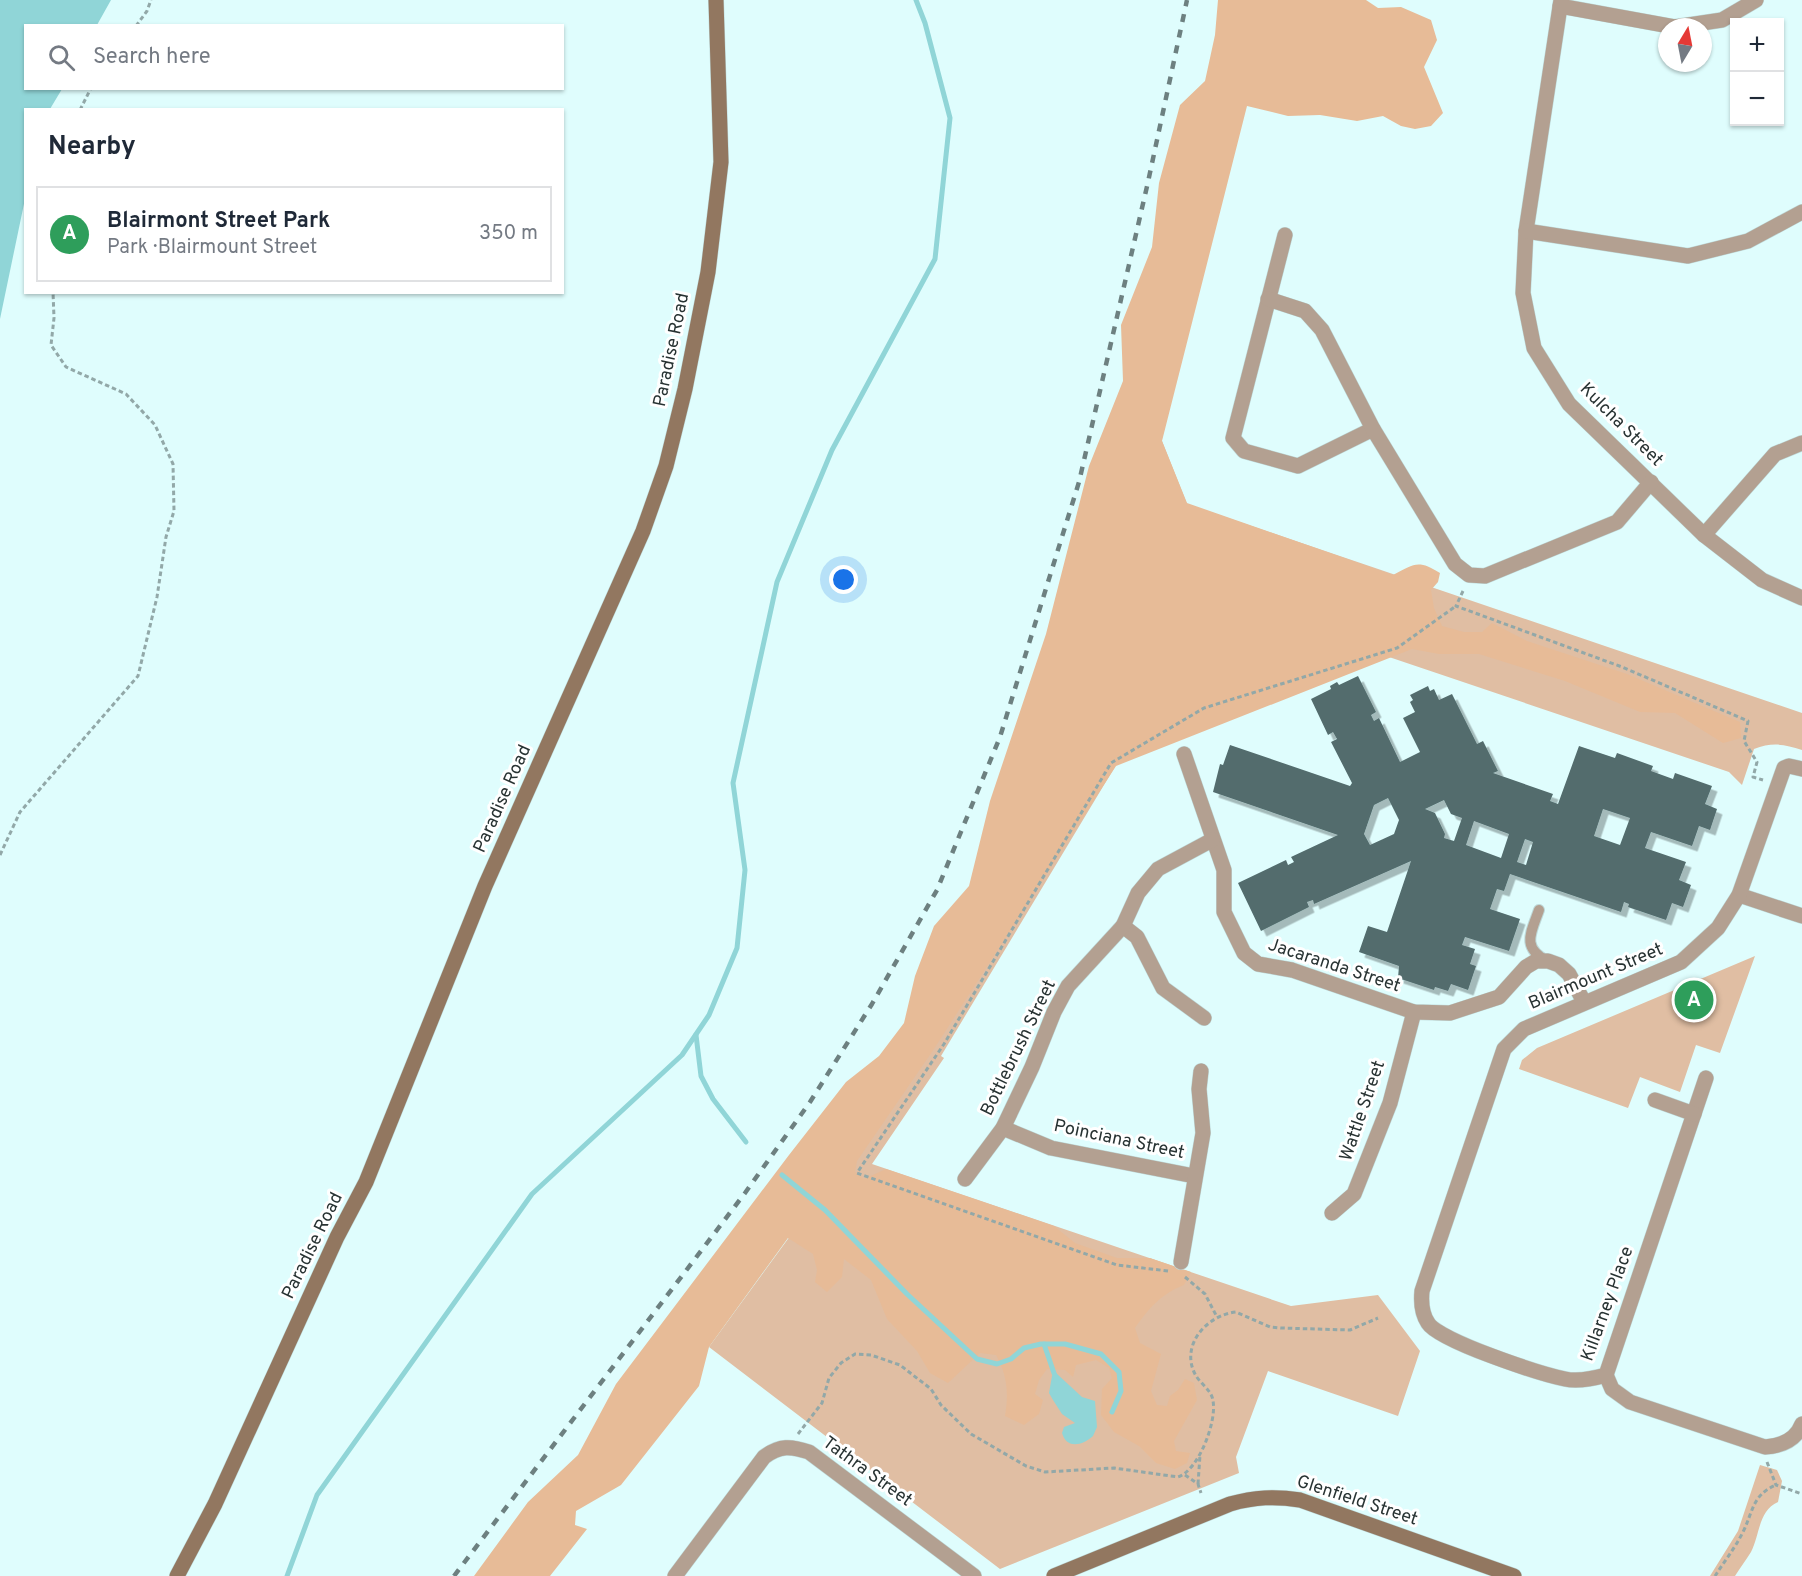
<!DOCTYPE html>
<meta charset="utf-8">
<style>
:root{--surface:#fff;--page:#f6f6f7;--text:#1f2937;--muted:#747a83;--line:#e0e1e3;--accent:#844901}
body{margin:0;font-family:Overpass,sans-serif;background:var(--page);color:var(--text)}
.controls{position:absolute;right:18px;top:18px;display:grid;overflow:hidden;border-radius:0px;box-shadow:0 2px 4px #0004}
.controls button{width:54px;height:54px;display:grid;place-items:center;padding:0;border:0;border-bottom:2px solid var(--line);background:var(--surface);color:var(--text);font:30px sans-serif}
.compass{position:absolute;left:1658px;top:18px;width:54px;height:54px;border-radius:50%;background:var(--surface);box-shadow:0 2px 4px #0004;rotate:10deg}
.you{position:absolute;left:844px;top:580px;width:21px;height:21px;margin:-15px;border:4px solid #fff;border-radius:50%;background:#1a73e8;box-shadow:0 0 0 9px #1a73e833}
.badge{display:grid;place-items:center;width:39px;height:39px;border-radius:50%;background:var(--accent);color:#fff;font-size:20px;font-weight:700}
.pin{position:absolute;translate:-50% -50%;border:3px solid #fff;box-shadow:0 2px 6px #0006}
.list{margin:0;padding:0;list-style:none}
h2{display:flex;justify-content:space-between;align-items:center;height:78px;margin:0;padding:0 24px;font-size:26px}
h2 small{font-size:20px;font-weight:400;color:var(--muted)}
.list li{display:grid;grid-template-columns:39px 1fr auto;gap:18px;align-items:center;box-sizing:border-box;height:96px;margin:0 12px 12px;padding:0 12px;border:2px solid var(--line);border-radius:0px}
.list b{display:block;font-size:22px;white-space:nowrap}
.list p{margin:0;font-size:20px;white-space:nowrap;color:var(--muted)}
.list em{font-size:20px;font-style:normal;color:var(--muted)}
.icon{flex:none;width:33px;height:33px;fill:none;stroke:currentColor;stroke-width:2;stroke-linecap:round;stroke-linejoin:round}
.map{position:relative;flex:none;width:1802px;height:1576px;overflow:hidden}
.search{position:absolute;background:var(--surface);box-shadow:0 2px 4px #0004;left:24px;top:24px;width:540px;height:66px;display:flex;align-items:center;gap:15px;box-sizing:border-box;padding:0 21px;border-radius:0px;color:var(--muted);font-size:22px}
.panel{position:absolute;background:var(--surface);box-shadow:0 2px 4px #0004;left:24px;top:108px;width:540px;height:186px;border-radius:0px}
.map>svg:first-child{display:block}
</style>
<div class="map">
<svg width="1802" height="1576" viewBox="0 0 1802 1576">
<defs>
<filter id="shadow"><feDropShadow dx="5.5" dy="5.5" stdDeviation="0" flood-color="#0004"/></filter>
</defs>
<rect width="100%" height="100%" fill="#dffdfd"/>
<g fill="#e0bea3">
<path d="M1162,441L1187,504L1802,713V750C1784,744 1772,742 1754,749L1742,785L1729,772L1389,657L1116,765L941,1056L944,1058L872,1164L1291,1306L1378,1295L1420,1351L1398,1416L1268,1371L1236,1457L1239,1473L1000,1569L709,1347L842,1165L908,1063Z"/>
<path d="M1755,956L1720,1053L1696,1045L1680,1092L1640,1077L1628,1108L1519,1069L1522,1060L1537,1048Z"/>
<path d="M1760,1465L1777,1470L1782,1481L1778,1502C1758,1511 1760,1535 1751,1552C1746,1560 1740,1568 1735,1576H1710L1738,1531Z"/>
</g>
<path fill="#e7bb97" d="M1218,0H1366L1378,8L1401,7L1431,20L1437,40L1424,67L1443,113L1431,126L1415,129L1401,126L1383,116L1357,121L1320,115L1288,116L1247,106L1162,441L1187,503L1393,575C1414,564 1418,559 1440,573L1438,582L1431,590L1434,608L1442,626L1464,632H1482L1492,623L1527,641L1627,674L1740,722L1741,738L1723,743L1675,713L1640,712L1565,681L1479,654H1439L1412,649L1116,766L934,1049L857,1161L855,1172L864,1179L886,1169L1054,1226L1075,1243L1117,1258H1150L1191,1272L1184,1285C1161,1294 1149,1308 1135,1328L1140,1343L1161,1354L1151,1391L1157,1405L1167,1406L1170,1396L1178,1390L1185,1379L1194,1383L1197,1400L1174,1441L1176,1451L1190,1453L1187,1463L1175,1469L1156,1463L1139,1446L1114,1432L1101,1415L1102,1389L1112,1378L1109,1368L1096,1360L1076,1365L1073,1377L1065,1370L1047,1369L1039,1380L1035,1394L1043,1400L1039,1414L1024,1425L1005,1416C1009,1392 1007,1375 996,1355L980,1353L948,1383L930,1373L917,1351L887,1319L871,1280L844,1259L842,1277L827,1292L815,1282L817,1270L813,1254L788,1238L709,1347L699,1386L621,1485L576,1511L575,1525L587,1529L550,1576H474L528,1502L578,1455L616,1384L789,1155L846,1082L879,1056L904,1023L915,976L934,926L969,886L990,801L1046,634L1089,466L1123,381L1121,325L1152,247L1159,183L1180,105L1205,81L1215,35Z"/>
<g fill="#90d5d7">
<path d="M0,0H111L97,25L26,26V88L62,89L50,109L26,110L25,199L0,319Z"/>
<path d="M1056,1373L1082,1397L1095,1401L1097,1427L1093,1436C1083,1445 1067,1450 1062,1433L1064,1427L1075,1423L1062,1414L1053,1400L1049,1393L1052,1376Z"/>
</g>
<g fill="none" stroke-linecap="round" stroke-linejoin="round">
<g stroke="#90d5d7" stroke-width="5">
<path d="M696,1035L701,1076L713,1099L746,1142"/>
<path d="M782,1175L825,1210L907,1294L977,1359L997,1364L1011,1359L1024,1348L1041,1344H1065L1101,1354L1119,1372L1121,1391L1112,1412"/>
<path d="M1044,1344L1056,1379"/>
<path d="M287,1576L317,1495L532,1194L682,1055L709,1015L737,948L745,870L733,783L777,582L832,450L935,259L950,118L925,23L916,0"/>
</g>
</g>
<path fill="#526c6d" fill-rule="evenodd" filter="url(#shadow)" d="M1358,676L1376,712L1371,715L1374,721L1379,718L1400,762L1420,752L1403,718L1415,712L1410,702L1413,700L1410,695L1428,686L1430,691L1434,689L1439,700L1452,694L1477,744L1483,741L1498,771L1493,773L1553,794L1550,801L1558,804L1579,746L1615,758L1617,753L1653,766L1651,771L1673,779L1675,773L1712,786L1705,804L1717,809L1710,830L1699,826L1692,846L1651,832L1645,848L1686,862L1679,880L1691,885L1683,907L1672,903L1666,920L1628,907L1629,904L1624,902L1621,912L1510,874L1504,891L1497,889L1490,909L1520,919L1509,951L1465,937L1462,945L1475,949L1470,964L1476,966L1468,990L1451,984L1448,991L1435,987L1434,990L1398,978L1399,966L1359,952L1368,926L1387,932L1411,861L1314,904L1313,900L1307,902L1309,907L1261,931L1238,883L1286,860L1288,865L1294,862L1291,857L1338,835L1213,792L1220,764L1223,765L1230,745L1350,786L1352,783L1331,742L1337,739L1333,732L1328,735L1311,699L1331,689L1330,686L1337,682L1339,685ZM1388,798L1399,820L1394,834L1370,845L1364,834L1374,805ZM1444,800L1451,814L1462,818L1454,841L1444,838L1445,834L1435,813L1425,809ZM1603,809L1630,818L1620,845L1594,836ZM1474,821L1509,834L1501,858L1466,845ZM1525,839L1533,842L1526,865L1517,862Z"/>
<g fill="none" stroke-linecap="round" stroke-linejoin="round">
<defs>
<path id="lane" d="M1539,910C1531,933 1521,947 1547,961"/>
<g id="street">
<path d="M1561,0L1526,231L1523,293L1534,348L1569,404L1704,535L1762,580L1802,598"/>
<path d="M1560,6L1675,27L1722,20L1756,0"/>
<path d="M1526,231L1688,256L1748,241L1802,212"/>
<path d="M1285,235L1233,438L1244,451L1298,466L1373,429"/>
<path d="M1268,299L1305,311L1322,330L1373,429L1455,564L1469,575L1485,576L1617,522L1651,482"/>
<path d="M1704,535L1775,454L1802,443"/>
<path d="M1184,754L1224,870V912L1244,953L1258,964L1292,970L1414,1012L1450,1013L1499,997L1526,967L1536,961H1548L1559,965L1569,974L1584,1002"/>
<path d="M1739,895L1802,916"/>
<path d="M1123,926L1137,937L1163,988L1204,1018"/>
<path d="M1706,1078L1606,1375C1592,1379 1578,1382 1565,1379C1541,1374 1439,1341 1428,1323C1422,1314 1421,1301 1422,1291L1504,1049L1524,1029L1681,962L1718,928L1739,895L1784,768L1789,766L1802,769"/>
<path d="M1655,1100L1694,1114"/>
<path d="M1003,1128L1051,1148L1194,1176"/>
<path d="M965,1179L1003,1128L1032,1067L1054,1012L1068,986L1123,926L1138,893L1158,869L1212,840"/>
<path d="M1332,1213L1354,1194L1390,1103L1414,1012"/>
<path d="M1181,1262L1203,1133L1199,1089L1201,1071"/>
<path d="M1606,1375L1612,1389L1630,1402L1765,1447C1781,1446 1796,1440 1802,1424"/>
<path d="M675,1576L764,1457C780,1445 791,1446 809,1452L974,1576"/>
</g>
<g id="secondary">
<path d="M177,1576L215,1504L337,1237L366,1182L485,886L643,531L666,466L685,389L708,272L721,162L716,0"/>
<path d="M1054,1576L1230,1504C1255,1497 1275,1496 1300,1500L1514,1576"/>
</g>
</defs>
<use href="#lane" stroke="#bed9d9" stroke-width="12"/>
<use href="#street" stroke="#bed9d9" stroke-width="16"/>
<use href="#secondary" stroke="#bed9d9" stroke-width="16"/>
<g stroke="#92a8a8" stroke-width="3" stroke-dasharray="4.5 3" stroke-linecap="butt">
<path d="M136,26L147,11L151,0"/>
<path d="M80,110L91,88"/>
<path d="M1463,591L1456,606L1622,667L1748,721L1744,741L1757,762L1753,777L1763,780"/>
<path d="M0,855L20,812L138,676L157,597L166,537L174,511L173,464L155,425L126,394L66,367L51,345L54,318L53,292"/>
<path d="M1168,1271L1117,1265L857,1173L944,1044L1111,763L1204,708L1397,648L1456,606"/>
<path d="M1185,1277L1205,1294L1217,1317"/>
<path d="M798,1434L822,1403L829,1378L841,1363L855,1354L871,1355L900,1365L931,1389L941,1405L971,1434L1026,1466L1045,1472L1114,1468L1178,1477C1199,1470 1217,1421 1213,1401C1212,1390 1200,1384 1195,1374C1180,1345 1207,1315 1236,1312L1270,1327L1281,1328L1350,1330L1378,1318"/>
<path d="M1767,1462L1776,1485L1802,1494"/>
<path d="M1185,1475L1198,1484L1201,1493"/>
<path d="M1198,1484L1200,1455"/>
<path d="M1715,1576C1724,1562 1735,1548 1743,1532C1753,1512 1752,1495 1776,1485"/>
</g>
<use href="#lane" stroke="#b3a091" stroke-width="10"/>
<use href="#street" stroke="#b3a091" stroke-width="15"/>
<use href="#secondary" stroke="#927760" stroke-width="15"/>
<path stroke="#6d8080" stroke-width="4.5" stroke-dasharray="8 8" stroke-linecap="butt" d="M454,1576L745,1193L810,1102L872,1004L937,890L1000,737L1079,482L1148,182L1187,0"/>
</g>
<g text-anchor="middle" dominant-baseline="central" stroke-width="6" stroke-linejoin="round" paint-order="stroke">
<g font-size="18" fill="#283333" stroke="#fff">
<text transform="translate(672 350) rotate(-78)">Paradise Road</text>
<text transform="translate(1621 425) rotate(45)">Kulcha Street</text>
<text transform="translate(503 799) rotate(-66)">Paradise Road</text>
<text transform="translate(1334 966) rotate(18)">Jacaranda Street</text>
<text transform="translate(1596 977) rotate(-23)">Blairmount Street</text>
<text transform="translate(1019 1048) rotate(-64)">Bottlebrush Street</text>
<text transform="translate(1363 1111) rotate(-71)">Wattle Street</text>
<text transform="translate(1119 1140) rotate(12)">Poinciana Street</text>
<text transform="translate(313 1246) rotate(-64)">Paradise Road</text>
<text transform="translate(1608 1304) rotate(-70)">Killarney Place</text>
<text transform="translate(867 1472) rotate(36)">Tathra Street</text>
<text transform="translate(1357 1501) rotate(18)">Glenfield Street</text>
</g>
</g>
</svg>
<div class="controls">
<button>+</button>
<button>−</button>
</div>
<svg class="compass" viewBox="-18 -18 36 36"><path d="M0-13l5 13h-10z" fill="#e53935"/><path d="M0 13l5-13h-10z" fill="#747a83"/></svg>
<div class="you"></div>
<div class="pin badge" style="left:1694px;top:1000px;background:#2e9e5b">A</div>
<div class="search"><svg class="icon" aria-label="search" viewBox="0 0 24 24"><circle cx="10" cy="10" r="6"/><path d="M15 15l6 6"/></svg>Search here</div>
<section class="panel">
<h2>Nearby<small></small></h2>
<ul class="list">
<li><span class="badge" style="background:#2e9e5b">A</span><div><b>Blairmont Street Park</b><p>Park · Blairmount Street</p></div><em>350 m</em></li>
</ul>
</section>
</div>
